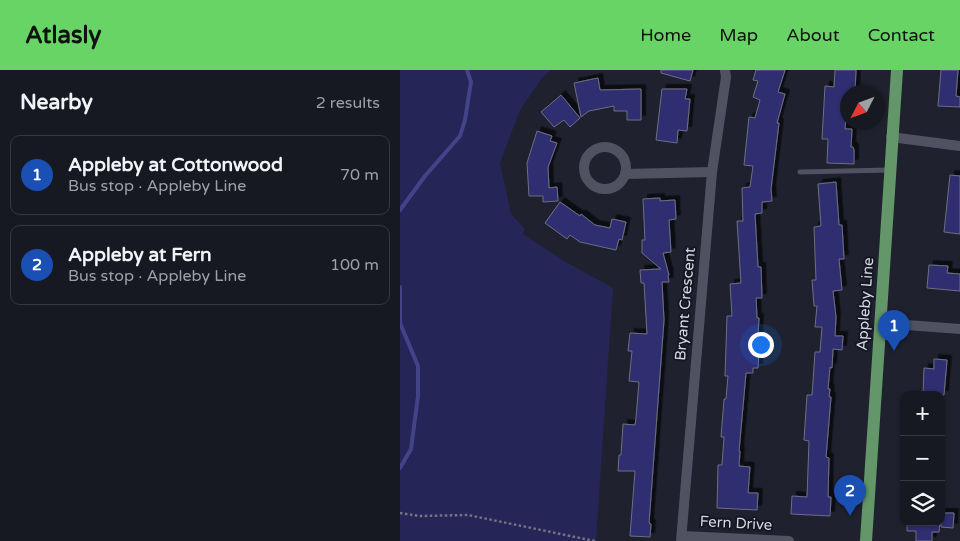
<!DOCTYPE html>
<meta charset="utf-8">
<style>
:root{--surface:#171922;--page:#20222a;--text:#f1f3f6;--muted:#9ea0a5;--line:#363840;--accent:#67d465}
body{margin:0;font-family:"Varela Round",sans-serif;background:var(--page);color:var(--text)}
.controls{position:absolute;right:15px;bottom:15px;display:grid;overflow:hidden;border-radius:10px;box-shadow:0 1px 4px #0004}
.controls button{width:45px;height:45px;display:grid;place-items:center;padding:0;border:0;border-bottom:1px solid var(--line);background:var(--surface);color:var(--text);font:25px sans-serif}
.compass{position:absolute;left:440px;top:15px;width:45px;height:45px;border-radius:50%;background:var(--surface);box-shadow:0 1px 4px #0004;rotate:228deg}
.you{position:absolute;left:360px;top:274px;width:18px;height:18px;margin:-12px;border:4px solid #fff;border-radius:50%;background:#1a73e8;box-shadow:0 0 0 8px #1a73e833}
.badge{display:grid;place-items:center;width:32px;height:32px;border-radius:50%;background:var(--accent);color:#fff;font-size:16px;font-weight:700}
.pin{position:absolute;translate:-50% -41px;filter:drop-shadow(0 1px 2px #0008)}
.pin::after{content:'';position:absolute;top:26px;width:18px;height:15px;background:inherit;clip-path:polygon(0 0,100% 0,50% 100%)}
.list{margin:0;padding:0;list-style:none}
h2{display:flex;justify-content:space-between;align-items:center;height:65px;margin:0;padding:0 20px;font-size:21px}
h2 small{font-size:16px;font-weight:400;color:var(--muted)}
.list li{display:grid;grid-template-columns:32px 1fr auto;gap:15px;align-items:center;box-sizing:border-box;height:80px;margin:0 10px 10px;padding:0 10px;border:1px solid var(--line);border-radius:10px}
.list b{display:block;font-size:19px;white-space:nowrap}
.list p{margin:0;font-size:16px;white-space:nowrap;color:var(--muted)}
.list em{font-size:16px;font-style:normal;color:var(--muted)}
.icon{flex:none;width:28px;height:28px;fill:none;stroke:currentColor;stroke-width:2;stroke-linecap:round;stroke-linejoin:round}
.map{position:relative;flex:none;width:560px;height:471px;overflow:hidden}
header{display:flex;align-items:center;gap:30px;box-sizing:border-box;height:70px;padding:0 25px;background:var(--accent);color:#111}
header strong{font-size:24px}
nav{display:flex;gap:28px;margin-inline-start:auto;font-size:18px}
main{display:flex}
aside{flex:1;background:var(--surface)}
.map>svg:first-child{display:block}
</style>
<header>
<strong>Atlasly</strong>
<nav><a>Home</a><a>Map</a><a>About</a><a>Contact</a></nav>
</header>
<main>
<aside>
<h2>Nearby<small>2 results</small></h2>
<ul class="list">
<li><span class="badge" style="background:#1a4fb4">1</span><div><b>Appleby at Cottonwood</b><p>Bus stop · Appleby Line</p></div><em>70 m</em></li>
<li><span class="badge" style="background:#1a4fb4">2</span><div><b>Appleby at Fern</b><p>Bus stop · Appleby Line</p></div><em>100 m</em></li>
</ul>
</aside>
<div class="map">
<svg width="560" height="471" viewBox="0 0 560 471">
<defs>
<filter id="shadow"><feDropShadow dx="4.5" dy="-4.5" stdDeviation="0" flood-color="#0009"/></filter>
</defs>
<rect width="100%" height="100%" fill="#1f212e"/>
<path fill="#262558" d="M0,0H151L142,8L120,40L100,93L111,144L125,159L123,164L164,191L213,218L196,471H0Z"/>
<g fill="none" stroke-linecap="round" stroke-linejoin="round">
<g stroke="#424389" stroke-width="4">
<path d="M0,140L25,106L60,66L65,50L71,12L67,0"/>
<path d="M0,217V253L18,296V326L11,379L0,398"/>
</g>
</g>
<g fill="#2f2d71" stroke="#6d6f80" filter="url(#shadow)">
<path d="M261,0H293L290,11L261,3Z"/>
<path d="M356,0H385L378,22L385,24L377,53H379L371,119L372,131L362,132V143L355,144L358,197H361L362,228H356L357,248H359L357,280L359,281L358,298H353V303H346L339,381H340L339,396L350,397L348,423H358L357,440L317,438L318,395H322L324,367H321L324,329H326L328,306H325L327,246H332L330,214L341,213L337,151H343L342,118L350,117L353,96L344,95L349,47L355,48L360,30L353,27L358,11L353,10Z"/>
<path d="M435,0H456L455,22H448L445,59H452L451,77H453L454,80V94L427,93L428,69H422L425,16L434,17Z"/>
<path d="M541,0H558L556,26L560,27V37L538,36Z"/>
<path d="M198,8L200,20L241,19V50H227V41H214V36L189,41L181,47L174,13Z"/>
<path d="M262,19H287L285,29H290L287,61L278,60L277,73L256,70Z"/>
<path d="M161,25L180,48L170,57L164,50L154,57L141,42Z"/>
<path d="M137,61L152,66L150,71L157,73L148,97L149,118L157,117L158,131L143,132V126H129L127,93Z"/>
<path d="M550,105L560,106V164L544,162Z"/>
<path d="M436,112L439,155H442L444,189H439L442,220L433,221L436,247L435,266H443L442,280L433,279L432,298L430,297L428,319H430L429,327H431L426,387L429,388L428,427H431L430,446L391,444L392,426L407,427L409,371L404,370L407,325H412L415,282H420L422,257H415L417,236H414L412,210H416L414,157L421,156L418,114Z"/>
<path d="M260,128V131L275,130L276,149L269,150L271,182L263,183L269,205H268L269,212H262L264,250L249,453L251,454L250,467L230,466L235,401H218L219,385H221L223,354L235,355L236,348L239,312L229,311L232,281H228L230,263L247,264L244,213H241L240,200L261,199L242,183V170H245L243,129Z"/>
<path d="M160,132L180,146L181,144L195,155L210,158L212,149L226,152L222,170L219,169L216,180L180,172L170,165L167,169L145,153Z"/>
<path d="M529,195L548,196L547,203L560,204V221L527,218Z"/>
<path d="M534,289L547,290L544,325H523L524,298L534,299Z"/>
<path d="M541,443H554L553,458L541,457Z"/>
<path d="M507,452H540L539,462H532V471H516V461H507Z"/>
</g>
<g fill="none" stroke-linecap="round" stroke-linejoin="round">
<path stroke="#747681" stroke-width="2.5" stroke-dasharray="2.5 2.5" stroke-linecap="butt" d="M0,443L19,446L68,445L195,471"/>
<path stroke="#505262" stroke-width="5" d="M400,102L489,100"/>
<g stroke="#505262" stroke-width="10">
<path d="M491,67L560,76"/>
<circle cx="205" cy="98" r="21"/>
<path d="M225,104L312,102"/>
<path d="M480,253L560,259"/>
<path d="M282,466L389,471"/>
<path d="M281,471L312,102L326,7L325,0"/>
</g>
<path stroke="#639669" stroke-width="12" d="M466,471L497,0"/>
</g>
<g text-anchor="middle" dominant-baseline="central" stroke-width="4" stroke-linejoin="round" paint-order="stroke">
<g font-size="15" fill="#d6d7e0" stroke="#161724">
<text transform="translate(285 234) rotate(-85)">Bryant Crescent</text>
<text transform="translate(465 234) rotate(-86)">Appleby Line</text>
<text transform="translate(336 453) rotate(3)">Fern Drive</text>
</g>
</g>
</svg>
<div class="controls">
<button>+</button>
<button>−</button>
<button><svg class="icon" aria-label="layers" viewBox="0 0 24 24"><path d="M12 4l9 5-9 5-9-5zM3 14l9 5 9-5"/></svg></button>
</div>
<svg class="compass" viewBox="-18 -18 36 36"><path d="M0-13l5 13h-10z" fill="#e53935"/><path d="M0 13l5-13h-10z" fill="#9ea0a5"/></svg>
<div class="you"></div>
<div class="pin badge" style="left:494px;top:281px;background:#1a4fb4">1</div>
<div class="pin badge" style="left:450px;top:446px;background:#1a4fb4">2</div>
</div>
</main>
